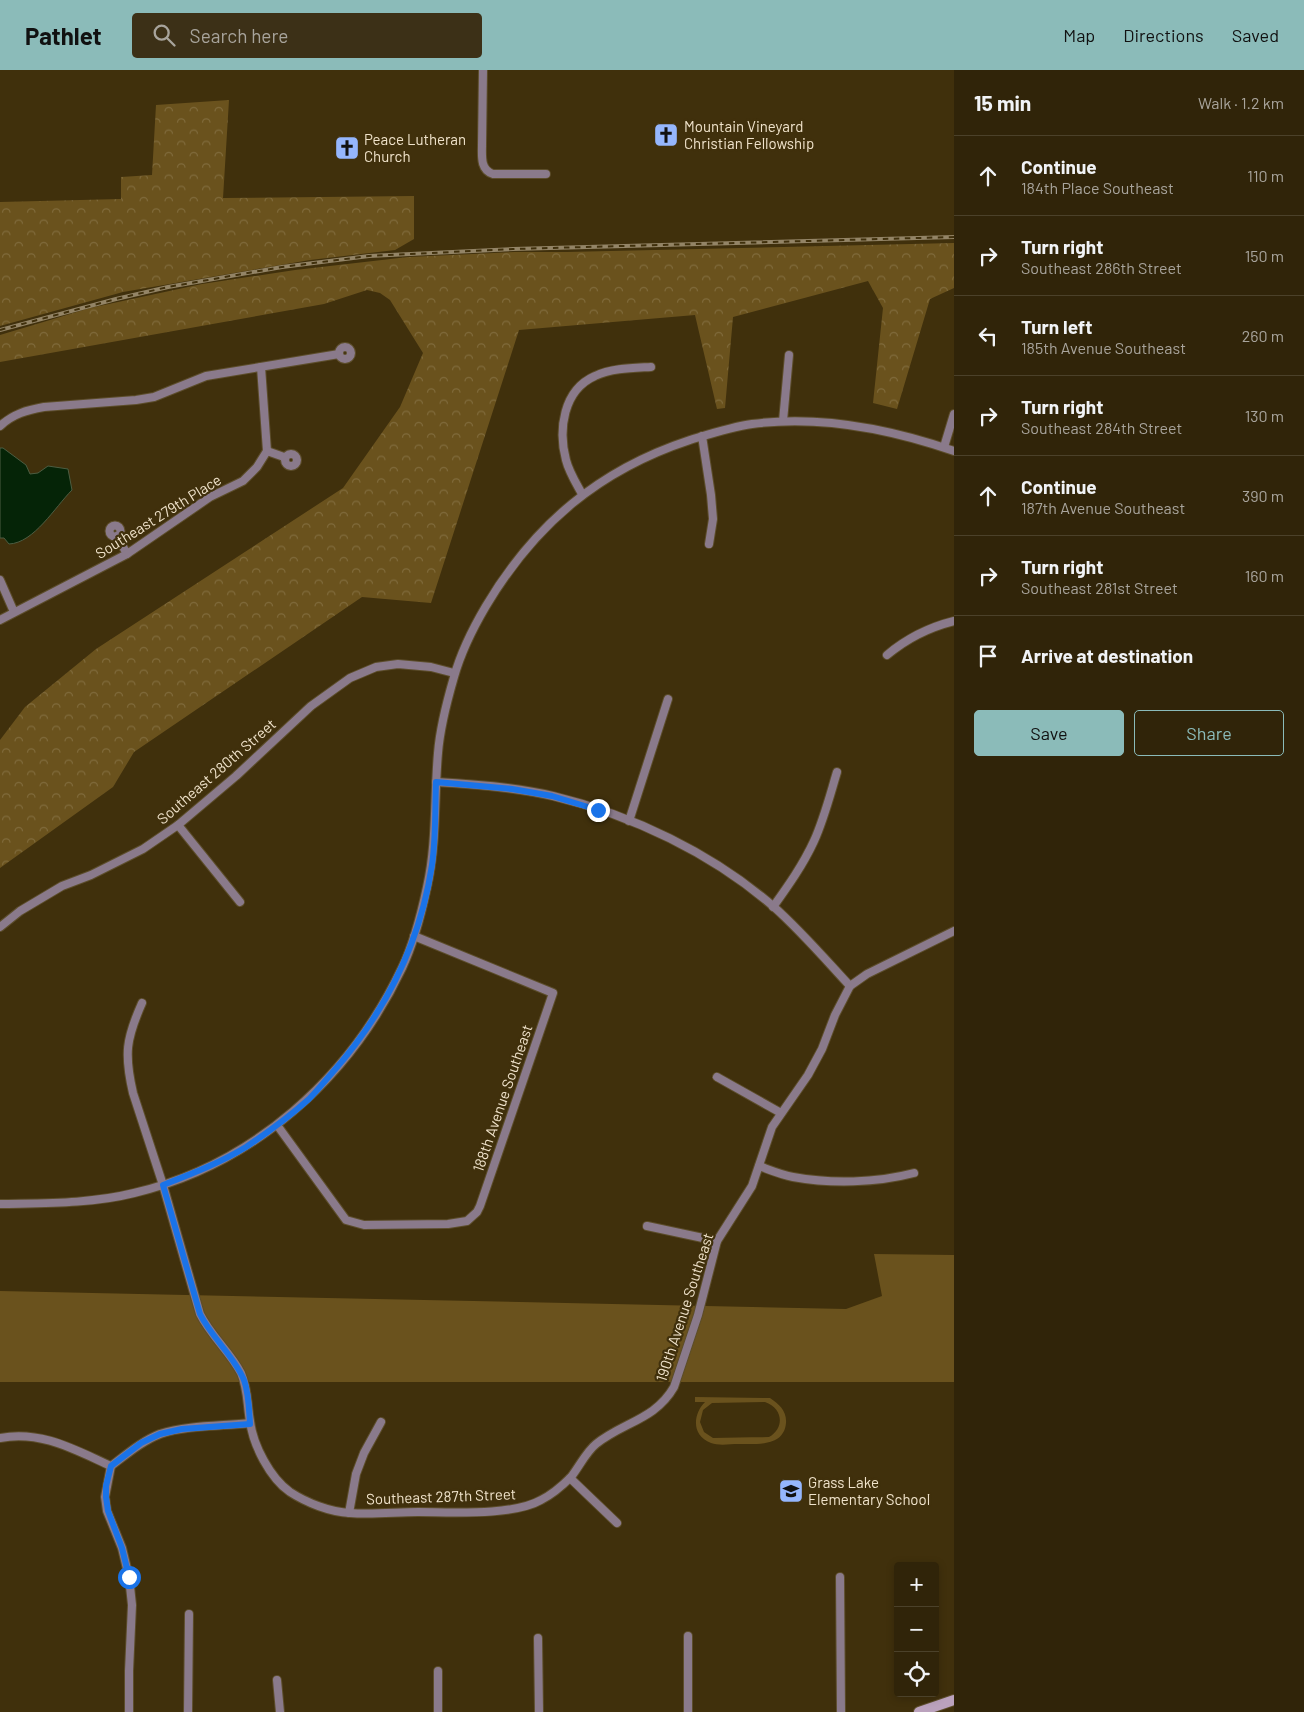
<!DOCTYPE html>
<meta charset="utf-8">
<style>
:root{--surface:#302409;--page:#3c3017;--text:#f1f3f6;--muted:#a8a49c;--line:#4b412a;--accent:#8bbbb9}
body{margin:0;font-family:Barlow,sans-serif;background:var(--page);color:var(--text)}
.controls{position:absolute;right:15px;bottom:15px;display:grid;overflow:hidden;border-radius:5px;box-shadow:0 2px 8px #0003}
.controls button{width:45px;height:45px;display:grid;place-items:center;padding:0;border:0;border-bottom:1px solid var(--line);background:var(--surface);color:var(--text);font:25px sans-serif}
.stop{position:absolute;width:15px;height:15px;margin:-11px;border:4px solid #1a73e8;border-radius:50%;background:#fff}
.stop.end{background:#1a73e8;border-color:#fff;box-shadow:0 1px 5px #0008}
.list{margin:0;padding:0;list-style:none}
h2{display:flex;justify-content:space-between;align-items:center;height:65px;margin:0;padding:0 20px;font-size:21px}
h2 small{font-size:16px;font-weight:400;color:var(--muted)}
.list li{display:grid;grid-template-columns:32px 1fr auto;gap:15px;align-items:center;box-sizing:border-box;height:80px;padding:0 20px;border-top:1px solid var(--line)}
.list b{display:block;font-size:19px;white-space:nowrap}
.list p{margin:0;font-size:16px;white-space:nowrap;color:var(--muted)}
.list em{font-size:16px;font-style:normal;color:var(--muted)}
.actions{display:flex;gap:10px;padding:15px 20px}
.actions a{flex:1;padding:11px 0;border:1px solid var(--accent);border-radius:5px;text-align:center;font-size:18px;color:var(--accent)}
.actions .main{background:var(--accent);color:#111}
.icon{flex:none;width:28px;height:28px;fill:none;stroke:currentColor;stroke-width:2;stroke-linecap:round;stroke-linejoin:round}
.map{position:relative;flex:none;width:954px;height:1642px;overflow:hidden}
header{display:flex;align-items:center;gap:30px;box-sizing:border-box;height:70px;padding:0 25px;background:var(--accent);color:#111}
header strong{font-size:24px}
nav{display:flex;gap:28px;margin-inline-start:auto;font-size:18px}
.search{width:350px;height:45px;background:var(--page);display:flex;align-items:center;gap:12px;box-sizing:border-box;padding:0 18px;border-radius:5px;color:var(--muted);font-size:19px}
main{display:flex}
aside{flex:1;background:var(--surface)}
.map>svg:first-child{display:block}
</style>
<header>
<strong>Pathlet</strong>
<div class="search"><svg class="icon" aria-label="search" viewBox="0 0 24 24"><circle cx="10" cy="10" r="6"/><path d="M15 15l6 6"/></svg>Search here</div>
<nav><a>Map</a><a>Directions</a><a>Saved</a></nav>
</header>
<main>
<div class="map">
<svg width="954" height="1642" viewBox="0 0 954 1642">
<defs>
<pattern id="forest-crowns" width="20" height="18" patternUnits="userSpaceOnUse" patternTransform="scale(1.25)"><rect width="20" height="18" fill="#6a521d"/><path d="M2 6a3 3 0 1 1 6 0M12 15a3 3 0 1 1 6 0" fill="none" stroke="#806b3c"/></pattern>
</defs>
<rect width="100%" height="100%" fill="#40300c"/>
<g fill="#6a521d" fill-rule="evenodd">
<path d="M874,1184L954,1185V1312H0V1221L846,1239L882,1226Z"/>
<path d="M695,1327L770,1328C779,1334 787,1341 786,1353C784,1377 756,1374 738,1374C730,1374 719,1376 711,1373C691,1366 693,1344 705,1332H695ZM765,1332C783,1338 785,1358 769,1367L713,1368L704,1362L700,1352L703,1340L712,1333Z"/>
</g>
<g fill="url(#forest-crowns)">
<path d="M229,30L223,128L414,126V169L395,180L310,190L123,222L0,256V132L121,129V107L152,105L156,35Z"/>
<path d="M954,173V218L930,229L897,339L873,333L883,238L868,211L733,247L725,338L717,339L695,245L519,260L431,533L362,527L134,682L113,717L0,798V670L25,637L96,579L343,418L400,337L423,283L390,230L380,223L367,220L324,234L0,292V265L90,238L202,214L295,200L408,187L515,182H567Z"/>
</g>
<path fill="#052407" stroke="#4c5d42" d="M0,378H3L26,395L30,404L38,403L48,396L68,399L72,420C55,437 34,473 9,474L4,468H0Z"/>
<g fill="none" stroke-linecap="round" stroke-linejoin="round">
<defs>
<g id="street">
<path d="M483,0L482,75C482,86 480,100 493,104H546"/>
<circle cx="345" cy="283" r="6"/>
<path d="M261,297L267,381"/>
<path d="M783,351L789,285"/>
<path d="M0,356C13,344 27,340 44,337L136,330L154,327L206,306L339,284"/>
<path d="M702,366L711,425L713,449L709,474"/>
<path d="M944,377L954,344"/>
<path d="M267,381L284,387"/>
<circle cx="291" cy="390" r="6"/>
<path d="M582,424C576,413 569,402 566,390C558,360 563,320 595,306C612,298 633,298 651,297"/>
<circle cx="115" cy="461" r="5.5"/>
<path d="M117,466L127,484"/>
<path d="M0,510L14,542"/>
<path d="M0,550L127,484L210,427L243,411L257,397L267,381"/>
<path d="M887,585C906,569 930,557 954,551"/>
<path d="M436,712C475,714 515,717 553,726C632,745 712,783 774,837C801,861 825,889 850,916"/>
<path d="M629,751L668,629"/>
<path d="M178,755L240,832"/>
<path d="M773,837C788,816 803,795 814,771C824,749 830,725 837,702"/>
<path d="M0,857L20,841L62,816L91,805L143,779L178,755L236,706L311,636L350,608L376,597L398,594L431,597L454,603"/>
<path d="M142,933C126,969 124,984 133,1023L163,1115L200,1244C211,1266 230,1282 241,1303C248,1319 247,1335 250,1351C253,1375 270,1408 290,1422C307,1433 330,1442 350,1443C372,1445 396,1442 418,1442C451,1442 513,1446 541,1430C551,1425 563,1415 571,1407C579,1397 586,1382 596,1374C623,1352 655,1350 674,1317L698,1245L717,1171L752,1116L772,1057L808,1005L822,979L835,945L850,916L867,904L954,861"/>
<path d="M717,1007L781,1043"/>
<path d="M277,1055L346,1150L364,1155L448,1154L467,1151L477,1142L480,1136L553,923L414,866"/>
<path d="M759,1096C770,1100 782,1105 793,1107C831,1114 876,1113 914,1103"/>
<path d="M0,1134C45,1133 90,1134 134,1123C253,1095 350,1008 402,898C414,873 421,845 427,817C437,773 434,728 438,683C440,657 447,631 454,607C461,582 473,558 486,536C535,454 599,400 690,370C710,364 731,357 752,354C820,345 890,359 954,381"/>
<path d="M647,1156L717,1171"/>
<path d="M0,1368C41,1360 75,1380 111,1396C127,1384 142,1371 160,1364C187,1355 222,1356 250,1353"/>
<path d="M111,1396L105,1427L107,1441L122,1478L129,1507L132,1535L129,1601V1642"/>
<path d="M570,1408L617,1453"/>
<path d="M349,1443L356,1404L364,1383L381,1352"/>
<path d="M840,1507L841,1642"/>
<path d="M688,1566V1642"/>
<path d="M538,1568L539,1642"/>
<path d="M438,1601V1642"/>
<path d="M277,1610L280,1642"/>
<path d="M188,1642L189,1544"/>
</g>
<path id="secondary" d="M919,1642L954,1630"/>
</defs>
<use href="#street" stroke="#5c4d2b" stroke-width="10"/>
<use href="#secondary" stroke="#5c4d2b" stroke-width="12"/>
<use href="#street" stroke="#8a7a8b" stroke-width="8"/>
<use href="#secondary" stroke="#bba2bd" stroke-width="10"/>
<defs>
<path id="rail" d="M0,260L116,229L168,217L282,197L369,186L513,179L954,167"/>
</defs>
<use href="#rail" stroke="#938466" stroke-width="4"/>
<use href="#rail" stroke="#40300c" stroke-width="2" stroke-dasharray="5.5" stroke-linecap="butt"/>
</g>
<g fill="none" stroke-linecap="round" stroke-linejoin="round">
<path stroke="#1a73e8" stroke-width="6" d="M129,1507L122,1478L108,1441L106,1427V1416L111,1396L141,1373L160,1364L182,1359L250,1354C249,1339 249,1324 244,1310C234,1286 212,1268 200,1244L163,1115C191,1104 220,1093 246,1077C267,1063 290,1046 309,1029C317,1021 324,1012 332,1003C384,944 420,874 432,795C436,767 435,739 436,712L512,719L552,726L598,740"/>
</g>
<defs>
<symbol id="church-square" viewBox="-11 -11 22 22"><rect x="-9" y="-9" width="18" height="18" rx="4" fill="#95b6fd" stroke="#40300c"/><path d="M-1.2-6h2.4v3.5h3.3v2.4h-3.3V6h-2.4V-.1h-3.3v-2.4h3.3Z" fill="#111"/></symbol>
<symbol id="school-square" viewBox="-11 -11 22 22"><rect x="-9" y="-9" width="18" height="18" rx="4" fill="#95b6fd" stroke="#40300c"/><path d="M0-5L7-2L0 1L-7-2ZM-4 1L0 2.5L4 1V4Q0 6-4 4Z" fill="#111"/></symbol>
</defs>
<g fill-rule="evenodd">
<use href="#church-square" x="652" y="51" width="28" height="28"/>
<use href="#church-square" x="333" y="64" width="28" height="28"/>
<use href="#school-square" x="777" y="1407" width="28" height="28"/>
</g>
<g text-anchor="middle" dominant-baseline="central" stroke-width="4.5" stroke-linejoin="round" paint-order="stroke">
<g font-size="15" fill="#f0e3cb" stroke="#40300c" text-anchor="start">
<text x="684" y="56">Mountain Vineyard<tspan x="684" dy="17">Christian Fellowship</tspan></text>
<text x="364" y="69">Peace Lutheran<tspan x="364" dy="17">Church</tspan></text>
<text x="808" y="1412">Grass Lake<tspan x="808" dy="17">Elementary School</tspan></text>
</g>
<g font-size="15" fill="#f0e3cb" stroke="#40300c">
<text transform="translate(158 446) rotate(-32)">Southeast 279th Place</text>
<text transform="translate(216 701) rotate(-41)">Southeast 280th Street</text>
<text transform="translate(502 1028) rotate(-71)">188th Avenue Southeast</text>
<text transform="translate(684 1237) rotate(-72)">190th Avenue Southeast</text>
<text transform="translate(441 1426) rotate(-2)">Southeast 287th Street</text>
</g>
</g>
</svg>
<div class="controls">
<button>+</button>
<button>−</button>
<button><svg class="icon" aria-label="locate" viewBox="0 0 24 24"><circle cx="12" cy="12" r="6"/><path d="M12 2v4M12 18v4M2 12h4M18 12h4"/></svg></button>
</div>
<div class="stop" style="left:129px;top:1507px"></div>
<div class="stop end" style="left:598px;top:740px"></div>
</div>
<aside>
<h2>15 min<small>Walk · 1.2 km</small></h2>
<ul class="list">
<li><svg class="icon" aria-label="ahead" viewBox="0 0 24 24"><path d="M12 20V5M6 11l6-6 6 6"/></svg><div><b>Continue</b><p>184th Place Southeast</p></div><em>110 m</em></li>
<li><svg class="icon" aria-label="right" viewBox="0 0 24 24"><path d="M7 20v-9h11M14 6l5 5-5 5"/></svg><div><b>Turn right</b><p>Southeast 286th Street</p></div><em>150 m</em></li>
<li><svg class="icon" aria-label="left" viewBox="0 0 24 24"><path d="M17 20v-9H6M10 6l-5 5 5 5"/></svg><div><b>Turn left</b><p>185th Avenue Southeast</p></div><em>260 m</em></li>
<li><svg class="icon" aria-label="right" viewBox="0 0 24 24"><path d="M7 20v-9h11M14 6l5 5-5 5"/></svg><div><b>Turn right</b><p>Southeast 284th Street</p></div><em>130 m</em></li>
<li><svg class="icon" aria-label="ahead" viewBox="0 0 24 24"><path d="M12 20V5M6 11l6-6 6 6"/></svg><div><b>Continue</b><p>187th Avenue Southeast</p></div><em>390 m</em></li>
<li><svg class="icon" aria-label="right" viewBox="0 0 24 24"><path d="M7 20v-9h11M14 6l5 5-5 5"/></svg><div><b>Turn right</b><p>Southeast 281st Street</p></div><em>160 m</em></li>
<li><svg class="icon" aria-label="arrive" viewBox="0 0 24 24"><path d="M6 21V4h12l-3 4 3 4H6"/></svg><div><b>Arrive at destination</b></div></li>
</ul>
<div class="actions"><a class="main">Save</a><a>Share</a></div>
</aside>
</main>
